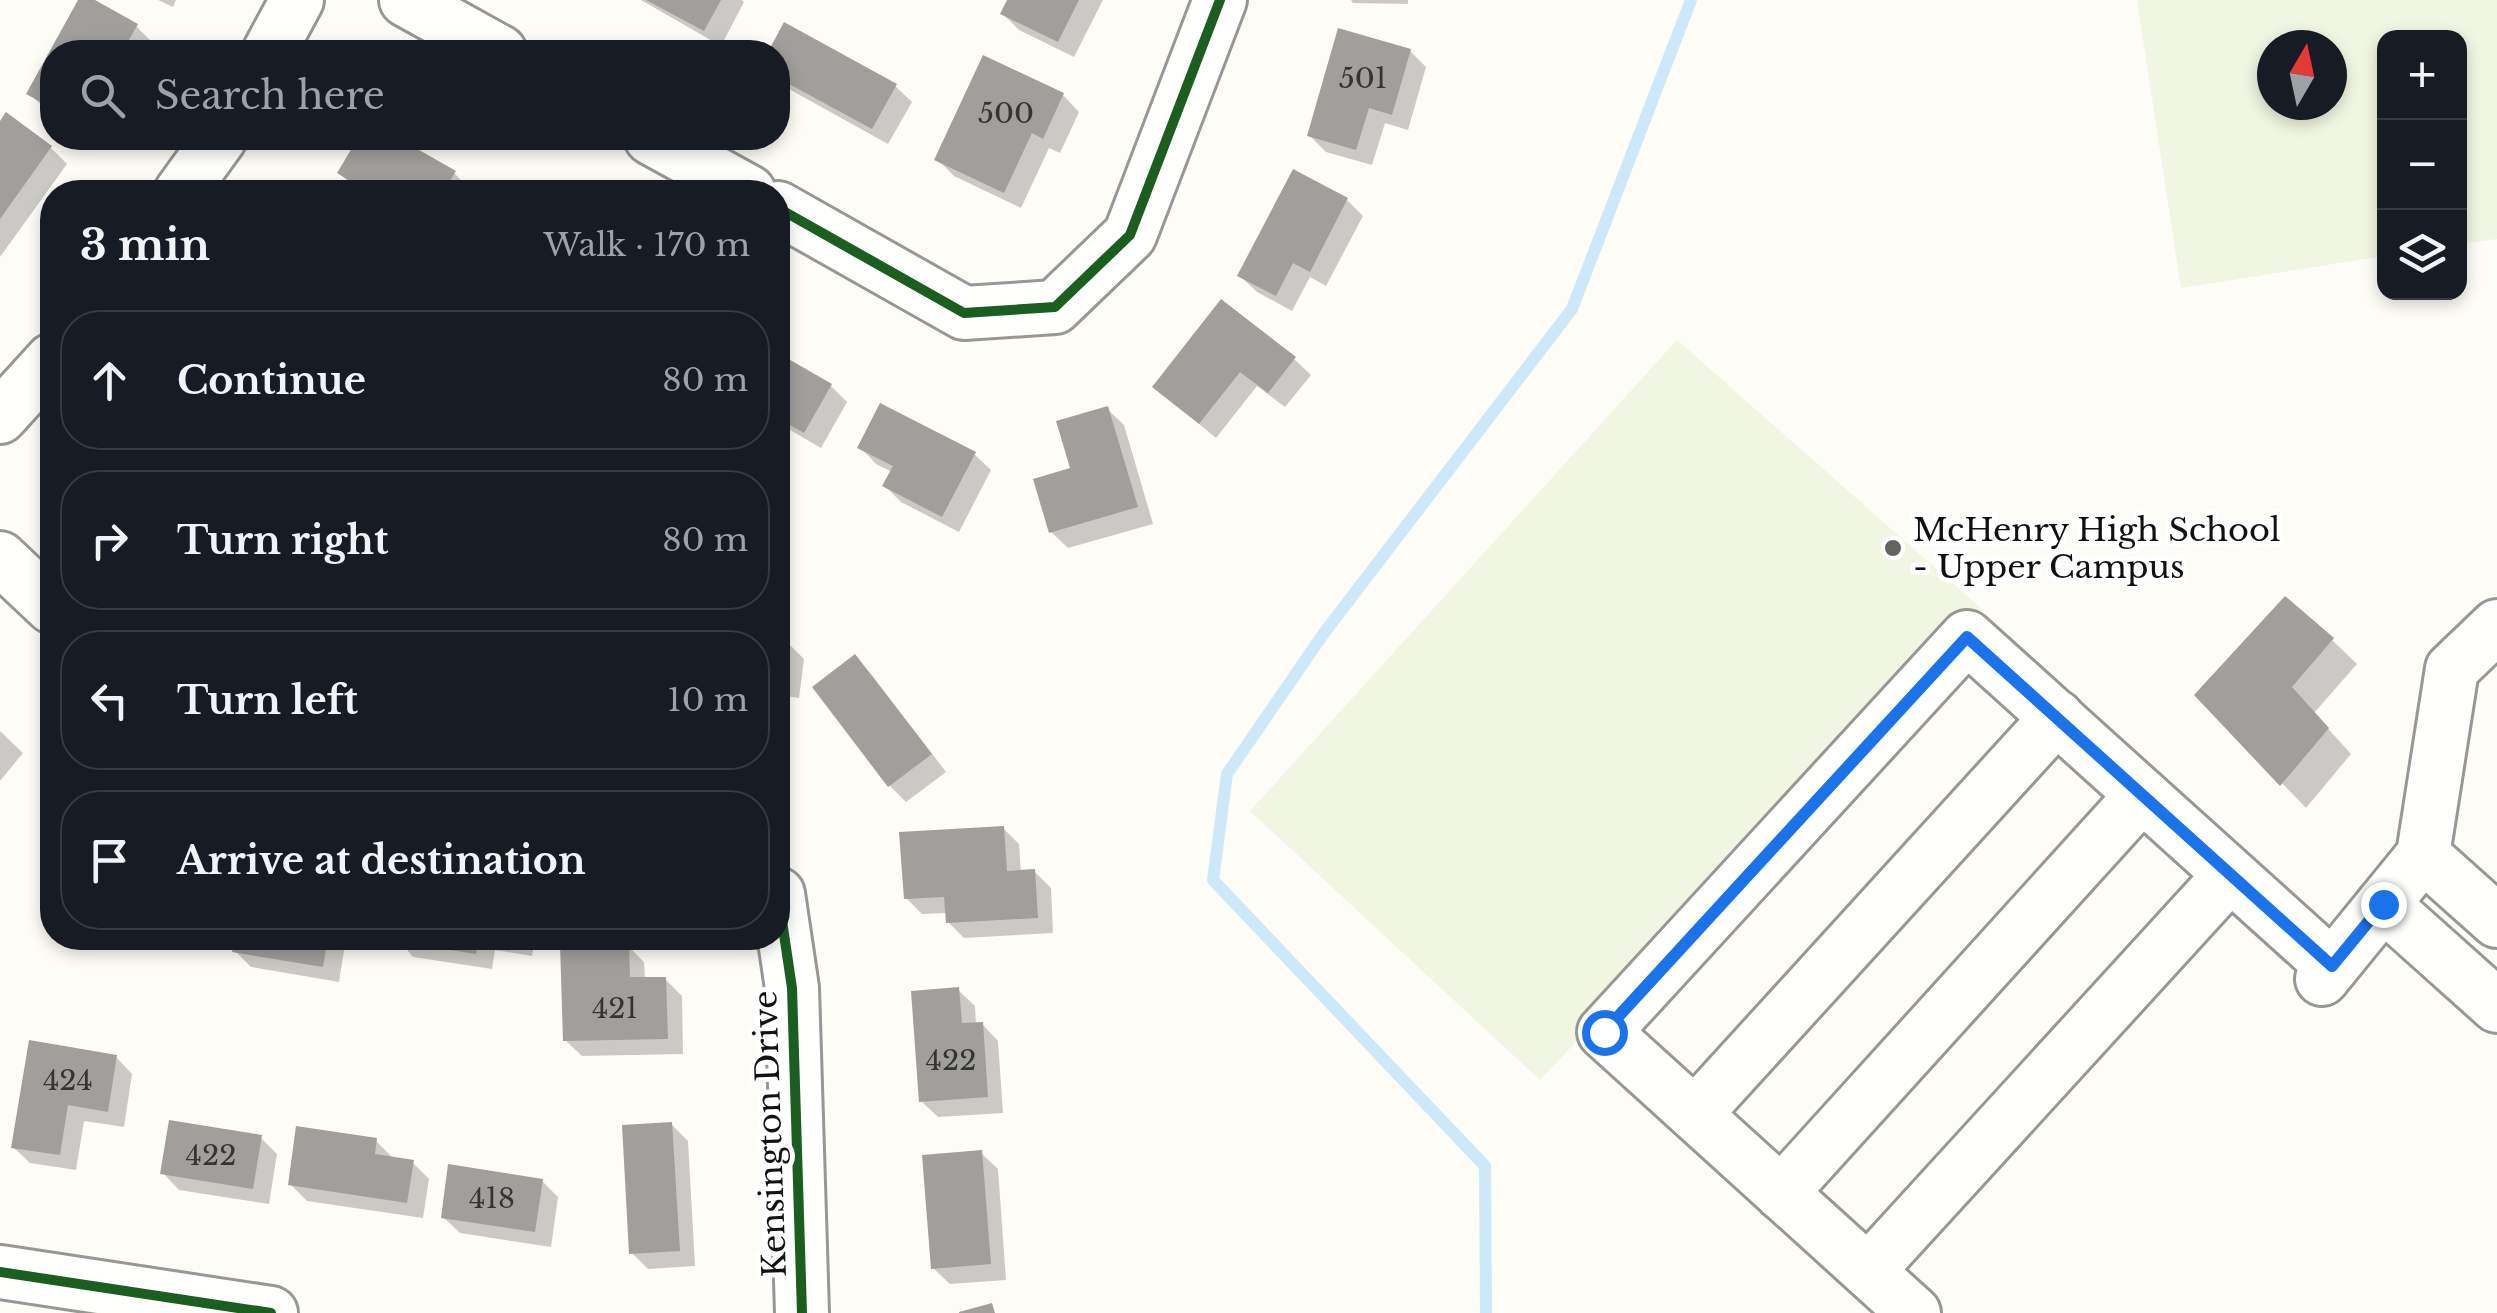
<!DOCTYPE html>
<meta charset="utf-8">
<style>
:root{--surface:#171b24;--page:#242831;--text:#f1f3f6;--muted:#9ea1a6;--line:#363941}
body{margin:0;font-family:"Libre Baskerville",serif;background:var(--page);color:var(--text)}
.controls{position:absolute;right:30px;top:30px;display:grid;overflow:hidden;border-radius:20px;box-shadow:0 5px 15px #0003}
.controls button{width:90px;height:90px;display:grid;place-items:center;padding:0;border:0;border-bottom:2px solid var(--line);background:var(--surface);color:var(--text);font:50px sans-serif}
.compass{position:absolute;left:2257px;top:30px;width:90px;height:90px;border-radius:50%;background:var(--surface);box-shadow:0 5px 15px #0003;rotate:9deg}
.stop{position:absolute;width:30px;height:30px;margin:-22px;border:8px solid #1a73e8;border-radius:50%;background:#fff}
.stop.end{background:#1a73e8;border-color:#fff;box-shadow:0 2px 10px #0008}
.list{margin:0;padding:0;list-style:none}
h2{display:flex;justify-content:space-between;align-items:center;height:130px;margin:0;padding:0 40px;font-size:42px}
h2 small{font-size:32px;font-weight:400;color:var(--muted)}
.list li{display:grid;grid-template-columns:65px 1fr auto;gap:30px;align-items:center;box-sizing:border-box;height:140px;margin:0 20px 20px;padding:0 20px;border:2px solid var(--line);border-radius:40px}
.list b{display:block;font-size:38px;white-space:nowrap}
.list em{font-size:32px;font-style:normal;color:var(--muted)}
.icon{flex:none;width:55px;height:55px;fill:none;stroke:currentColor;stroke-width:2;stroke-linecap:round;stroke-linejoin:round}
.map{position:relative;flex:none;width:2497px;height:1313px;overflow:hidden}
.search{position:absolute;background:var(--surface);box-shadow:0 5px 15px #0003;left:40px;top:40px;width:750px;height:110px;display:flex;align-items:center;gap:25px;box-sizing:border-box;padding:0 35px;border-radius:40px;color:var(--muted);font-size:38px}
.panel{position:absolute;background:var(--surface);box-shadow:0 5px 15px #0003;left:40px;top:180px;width:750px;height:770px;border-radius:40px}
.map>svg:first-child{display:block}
</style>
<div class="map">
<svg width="2497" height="1313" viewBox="0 0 2497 1313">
<rect width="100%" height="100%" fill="#fdfcf7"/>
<g fill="#f0f6e1" fill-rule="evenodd">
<path d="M2137,0H2497V239L2460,244V38H2384V256L2181,288ZM2272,45H2332V105H2272Z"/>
<path d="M1677,340L1983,610L1540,1080L1250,811Z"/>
</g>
<g fill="#0003">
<path d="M81,0H90L136,26L152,42L147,52H52V114L29,94Z"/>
<path d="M158,0H176L173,7Z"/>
<path d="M641,0H742L744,2L721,46Z"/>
<path d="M1010,0H1103L1074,57L1019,30L1003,14Z"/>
<path d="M1351,0H1408V4L1353,3Z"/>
<path d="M785,26L895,86L912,102L888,144L778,83V52H770Z"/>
<path d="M1410,51L1426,67L1408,130L1385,123L1372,165L1326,152L1310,136Z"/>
<path d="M1063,95L1079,112L1060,153L1049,148L1021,208L954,176L937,159Z"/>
<path d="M7,116L51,148L67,164L0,257V125Z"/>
<path d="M361,138H393L454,173L470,189L468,192H357L340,173Z"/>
<path d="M1347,200L1363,216L1326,286L1310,277L1292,311L1257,292L1240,276Z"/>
<path d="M778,355L831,386L847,402L821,448L778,423Z"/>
<path d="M1294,359L1311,375L1285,407L1257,386L1216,438L1155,387Z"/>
<path d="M1107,409L1124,425L1153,524L1068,548L1051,532L1073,470Z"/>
<path d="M860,447L974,454L991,470L959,532L901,502L885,486L892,472L876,464Z"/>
<path d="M2332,640L2357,664L2314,713L2351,754L2306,808L2197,695Z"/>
<path d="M778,641L788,643L804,659L799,698L778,695Z"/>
<path d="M855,658L871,674L946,772L906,802L890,786L815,688Z"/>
<path d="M0,731L23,753L0,781Z"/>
<path d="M1003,828L1019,844L1021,872L1034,871L1051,888L1053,933L964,938L948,922L947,913L922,914L906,898Z"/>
<path d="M237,938H346L339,982L251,967L235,951Z"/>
<path d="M397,938H535L532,956L495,950L492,969L413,957Z"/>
<path d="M628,946L644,962L645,979H665L682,996L683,1054L582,1056L565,1040Z"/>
<path d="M958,990L975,1006L976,1025L982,1024L998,1041L1003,1113L938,1117L921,1101Z"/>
<path d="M116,1057L132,1074L124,1127L84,1121L76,1170L30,1163L13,1147Z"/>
<path d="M671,1124L688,1141L695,1266L648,1269L632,1253Z"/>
<path d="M261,1138L277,1154L269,1204L179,1190L163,1173Z"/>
<path d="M376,1141L392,1157L413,1163L429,1179L423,1218L307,1201L290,1184Z"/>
<path d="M981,1153L998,1169L1006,1280L950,1284L933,1268Z"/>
<path d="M542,1181L558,1197L551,1247L460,1233L443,1217Z"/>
</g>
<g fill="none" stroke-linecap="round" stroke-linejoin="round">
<path stroke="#cde8f7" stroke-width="12" d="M1486,1313L1485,1166L1213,880L1227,774L1324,633L1572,309L1691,0"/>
</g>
<g fill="#a19f9c">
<path d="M78,0H95L138,24L122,52H52V108L26,94Z"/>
<path d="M646,0H721L704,31Z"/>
<path d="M1007,0H1079L1058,42L1000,14Z"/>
<path d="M784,22L897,84L872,129L778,78V52H768Z"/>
<path d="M1338,28L1411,49L1392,115L1369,108L1356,150L1307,136Z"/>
<path d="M983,55L1064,93L1043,139L1032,133L1004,193L934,160Z"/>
<path d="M6,112L52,146L0,219V121Z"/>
<path d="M358,138H398L456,171L443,192H355L358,186L337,173Z"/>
<path d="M1293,169L1348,198L1310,272L1293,263L1276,296L1237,276Z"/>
<path d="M1221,299L1296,357L1268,393L1240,372L1199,424L1152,387Z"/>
<path d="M778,353L832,384L804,433L778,418Z"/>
<path d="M880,403L976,452L942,517L882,486L893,466L857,448Z"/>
<path d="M1108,406L1138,507L1049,533L1033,479L1070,468L1056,421Z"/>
<path d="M2285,596L2334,638L2292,687L2329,728L2280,786L2194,695Z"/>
<path d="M778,639L789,640L783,683L778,682Z"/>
<path d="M855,654L932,754L888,787L812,687Z"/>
<path d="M1004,826L1007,871L1035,869L1038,918L946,923L944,897L904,899L899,832Z"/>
<path d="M235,938H328L323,967L232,952Z"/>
<path d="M394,938H479L476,954L394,941Z"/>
<path d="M629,943L630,977H666L668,1039L563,1041L560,944Z"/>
<path d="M959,987L962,1023L983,1022L988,1097L919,1102L911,991Z"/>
<path d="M29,1040L117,1055L108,1112L68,1105L60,1155L11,1148Z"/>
<path d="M169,1120L262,1135L253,1189L160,1174Z"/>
<path d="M672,1122L680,1251L629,1254L622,1125Z"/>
<path d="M296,1126L377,1138L375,1154L414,1160L407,1203L288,1185Z"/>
<path d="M982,1150L991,1264L931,1269L922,1155Z"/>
<path d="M448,1164L543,1179L535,1232L441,1218Z"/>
<path d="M992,1303L995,1313H959V1312Z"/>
</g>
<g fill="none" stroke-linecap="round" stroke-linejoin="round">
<defs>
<g id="minor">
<path d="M406,0L500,52"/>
<path d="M269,52L297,0"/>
<path d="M651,138L749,192"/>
<path d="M181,192L220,138"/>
<path d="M778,208L964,313L1055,307L1130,235L1220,0"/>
<path d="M0,417L52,360"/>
<path d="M0,558L52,607"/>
<path d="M2497,626L2452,669L2423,855L2497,921"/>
<path d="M778,894L792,988L802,1313"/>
<path d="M2383,904L2497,1006"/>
<path d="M2322,979L2423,855"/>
<path d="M1695,1114L2057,717"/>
<path d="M1781,1193L2142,795"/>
<path d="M1868,1271L2230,875"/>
<path d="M0,1272L271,1313"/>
<path d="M1914,1313L1604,1032L1967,637L2332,966"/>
</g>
</defs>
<use href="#minor" stroke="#979795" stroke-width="58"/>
<use href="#minor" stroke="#fffffe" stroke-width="52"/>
<defs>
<g id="cycleway">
<path d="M778,208L964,313L1055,307L1130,235L1220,0"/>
<path d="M778,894L792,988L802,1313"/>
<path d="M0,1272L271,1313"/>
</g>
</defs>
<use href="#cycleway" stroke="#fff" stroke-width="16"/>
<use href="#cycleway" stroke="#1b5e20" stroke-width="10"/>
</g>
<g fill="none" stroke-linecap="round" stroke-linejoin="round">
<path stroke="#1a73e8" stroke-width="12" d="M1604,1032L1967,637L2332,966L2383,904"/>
</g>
<circle fill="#646362" stroke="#fff" stroke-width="4" cx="1893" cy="548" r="10"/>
<g text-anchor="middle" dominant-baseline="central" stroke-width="10" stroke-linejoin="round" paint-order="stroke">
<g font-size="28" fill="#353434">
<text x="1363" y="78">501</text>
<text x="1006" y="113">500</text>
<text x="615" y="1008">421</text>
<text x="951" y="1060">422</text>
<text x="68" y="1080">424</text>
<text x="211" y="1155">422</text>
<text x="492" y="1198">418</text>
</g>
<g font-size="32" fill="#111" stroke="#fff" text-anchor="start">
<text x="1913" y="530">McHenry High School<tspan x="1913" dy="37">- Upper Campus</tspan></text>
</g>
<g font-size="32" fill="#111" stroke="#fff">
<text transform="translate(770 1134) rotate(-92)">Kensington Drive</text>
</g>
</g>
</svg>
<div class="controls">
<button>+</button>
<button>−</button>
<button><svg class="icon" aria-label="layers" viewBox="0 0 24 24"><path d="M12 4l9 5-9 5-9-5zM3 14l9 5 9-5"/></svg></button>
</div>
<svg class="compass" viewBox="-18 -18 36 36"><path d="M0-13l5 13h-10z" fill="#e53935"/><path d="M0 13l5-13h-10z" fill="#9ea1a6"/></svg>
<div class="stop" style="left:1604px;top:1032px"></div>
<div class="stop end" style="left:2383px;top:904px"></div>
<div class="search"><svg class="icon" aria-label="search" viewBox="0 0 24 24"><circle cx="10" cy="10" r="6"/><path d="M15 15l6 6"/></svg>Search here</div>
<section class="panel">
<h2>3 min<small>Walk · 170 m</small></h2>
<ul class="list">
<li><svg class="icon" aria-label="ahead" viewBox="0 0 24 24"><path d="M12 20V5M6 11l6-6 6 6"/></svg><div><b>Continue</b></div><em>80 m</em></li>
<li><svg class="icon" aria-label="right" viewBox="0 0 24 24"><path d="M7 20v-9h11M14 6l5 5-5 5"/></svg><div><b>Turn right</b></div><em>80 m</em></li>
<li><svg class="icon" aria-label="left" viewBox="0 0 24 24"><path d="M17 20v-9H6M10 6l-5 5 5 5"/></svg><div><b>Turn left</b></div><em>10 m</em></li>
<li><svg class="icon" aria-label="arrive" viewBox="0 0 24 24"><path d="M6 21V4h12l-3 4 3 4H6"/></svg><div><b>Arrive at destination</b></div></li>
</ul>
</section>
</div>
